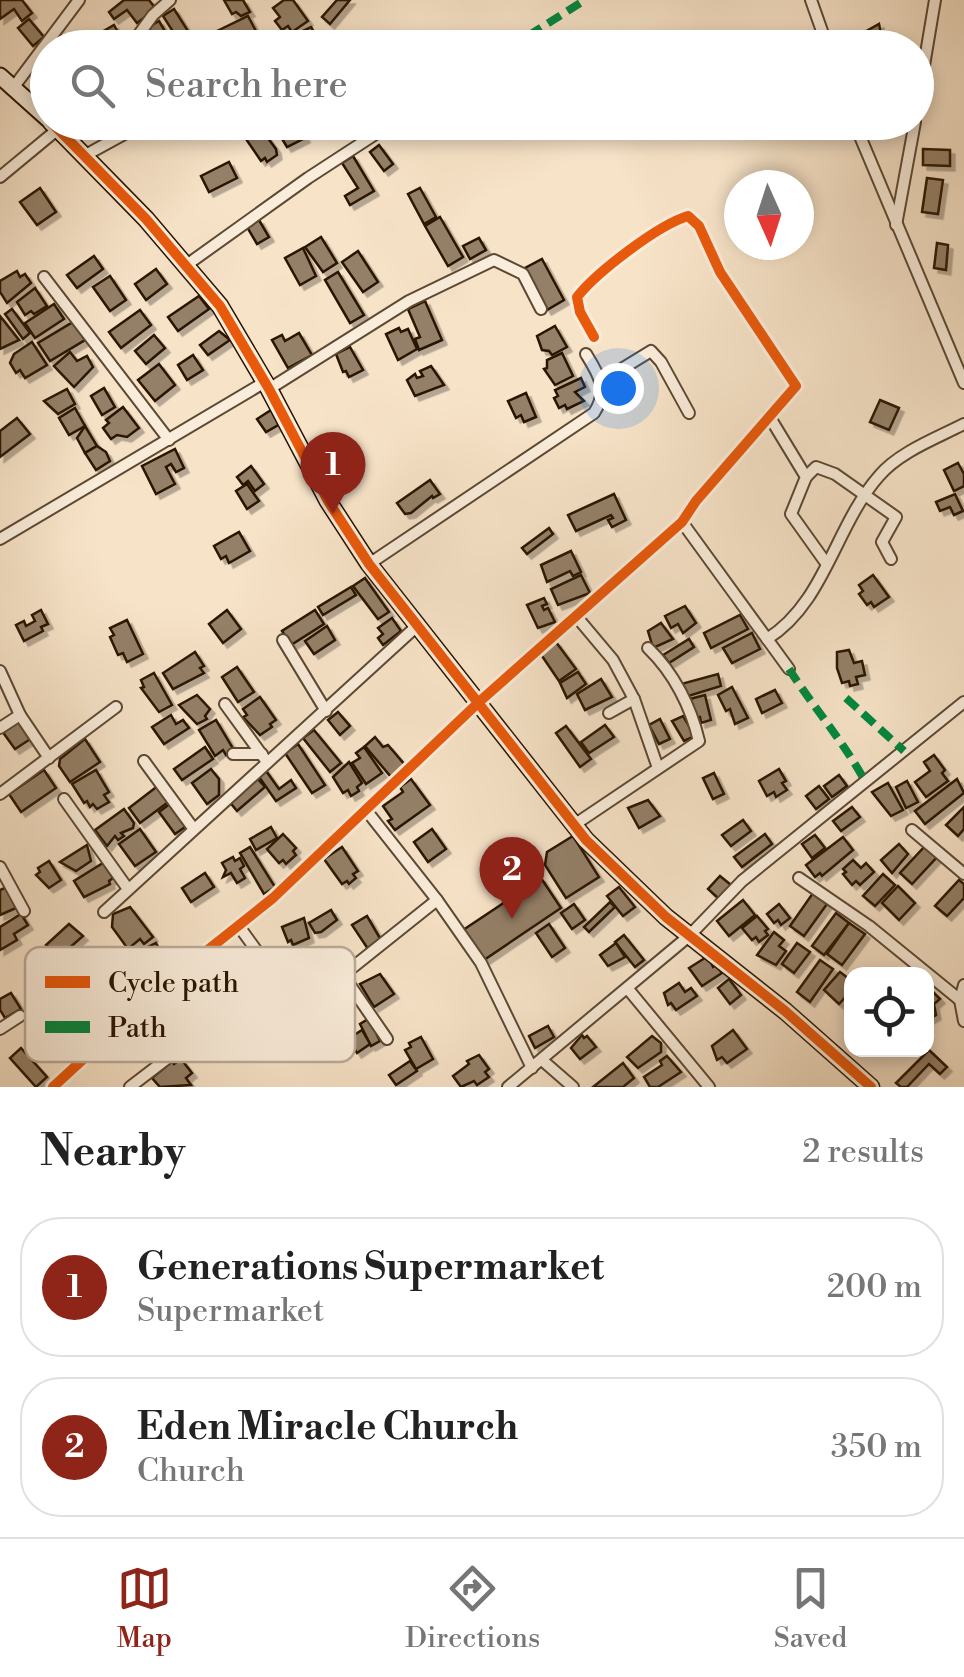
<!DOCTYPE html>
<style>
:root{--surface:#fff;--page:#f6f6f6;--text:#222;--muted:#767676;--line:#e0e0e0;--accent:#8f2418}
body{margin:0;font-family:"Libre Bodoni",serif;background:var(--page);color:var(--text)}
.controls{position:absolute;right:30px;bottom:30px;display:grid;overflow:hidden;border-radius:20px;box-shadow:0 5px 15px #0003}
.controls button{width:90px;height:90px;display:grid;place-items:center;padding:0;border:0;border-bottom:2px solid var(--line);background:var(--surface);color:var(--text);font:50px sans-serif}
.compass{position:absolute;left:724px;top:170px;width:90px;height:90px;border-radius:50%;background:var(--surface);box-shadow:0 5px 15px #0003;rotate:177deg}
.you{position:absolute;left:618px;top:388px;width:35px;height:35px;margin:-25px;border:8px solid #fff;border-radius:50%;background:#1a73e8;box-shadow:0 0 0 15px #1a73e833}
.badge{display:grid;place-items:center;width:65px;height:65px;border-radius:50%;background:var(--accent);color:#fff;font-size:32px;font-weight:700}
.pin{position:absolute;translate:-50% -82px;filter:drop-shadow(0 2px 5px #0008)}
.pin::after{content:'';position:absolute;top:52px;width:35px;height:30px;background:inherit;clip-path:polygon(0 0,100% 0,50% 100%)}
.list{margin:0;padding:0;list-style:none}
h2{display:flex;justify-content:space-between;align-items:center;height:130px;margin:0;padding:0 40px;font-size:42px}
h2 small{font-size:32px;font-weight:400;color:var(--muted)}
.list li{display:grid;grid-template-columns:65px 1fr auto;gap:30px;align-items:center;box-sizing:border-box;height:140px;margin:0 20px 20px;padding:0 20px;border:2px solid var(--line);border-radius:40px}
.list b{display:block;font-size:38px;white-space:nowrap}
.list p{margin:0;font-size:32px;white-space:nowrap;color:var(--muted)}
.list em{font-size:32px;font-style:normal;color:var(--muted)}
.icon{flex:none;width:55px;height:55px;fill:none;stroke:currentColor;stroke-width:2;stroke-linecap:round;stroke-linejoin:round}
.map{position:relative;flex:none;width:964px;height:1087px;overflow:hidden}
.search{position:absolute;background:var(--surface);box-shadow:0 5px 15px #0003;left:30px;right:30px;top:30px;height:110px;display:flex;align-items:center;gap:25px;box-sizing:border-box;padding:0 35px;border-radius:55px;color:var(--muted);font-size:38px}
.sheet{height:450px;background:var(--surface)}
nav{display:flex;justify-content:space-around;align-items:center;box-sizing:border-box;height:140px;border-top:2px solid var(--line);background:var(--surface);font-size:28px;color:var(--muted)}
nav a{display:grid;justify-items:center;gap:5px}
nav .on{color:var(--accent)}
.map>svg:first-child{display:block}
</style>
<div class="map">
<svg width="964" height="1087" viewBox="0 0 964 1087">
<defs>
<filter id="shadow"><feDropShadow dx="4.5" dy="4.5" stdDeviation="0" flood-color="#0004"/></filter>
</defs>
<rect width="100%" height="100%" fill="#f7e3c8"/>
<filter id="stains"><feTurbulence type="fractalNoise" baseFrequency=".002" numOctaves="4"/><feColorMatrix values="0 0 0 0 .2 0 0 0 0 .09 0 0 0 0 .02 0 0 0 .5 -.17"/></filter>
<radialGradient id="worn" r=".72"><stop offset=".6" stop-color="#630" stop-opacity="0"/><stop offset="1" stop-color="#630" stop-opacity=".3"/></radialGradient>
<g fill="#948068" stroke="#291501" stroke-width="2.5" filter="url(#shadow)">
<path d="M0,0H22L32,13L22,21L14,9L0,19Z"/>
<path d="M124,0H149L156,9L137,23L127,10L114,19L109,12Z"/>
<path d="M224,0H243L250,12L241,16L236,12L232,14Z"/>
<path d="M284,0H293L308,21L292,32L288,26L282,30L275,21L280,17L273,8Z"/>
<path d="M337,0H350L330,24L322,17Z"/>
<path d="M174,9L188,31L177,38L163,16Z"/>
<path d="M248,16L257,33L222,48L215,32Z"/>
<path d="M29,19L44,37L33,46L18,28Z"/>
<path d="M159,21L172,43L164,48H151L142,31Z"/>
<path d="M879,24L884,48H858L854,38Z"/>
<path d="M114,25L126,46L123,48H115L109,38L99,44L95,36Z"/>
<path d="M311,27L317,37L300,48L296,43L285,48L281,41Z"/>
<path d="M296,122L305,138L287,147L278,132Z"/>
<path d="M259,126L276,149L277,155L267,162L265,158L261,161L244,136Z"/>
<path d="M379,145L393,164L384,171L370,152Z"/>
<path d="M923,149L950,150V166L923,165Z"/>
<path d="M353,156L374,191L350,205L345,196L358,188L342,163Z"/>
<path d="M229,162L237,178L209,192L201,176Z"/>
<path d="M927,178L943,180L938,214L922,212Z"/>
<path d="M40,188L56,212L37,225L20,202Z"/>
<path d="M420,188L436,217L424,224L408,194Z"/>
<path d="M440,217L463,257L448,266L425,226Z"/>
<path d="M259,220L269,237L257,244L247,227Z"/>
<path d="M321,237L337,263L323,272L305,247Z"/>
<path d="M479,238L486,250L470,259L463,246Z"/>
<path d="M937,243L948,245L946,270L934,268Z"/>
<path d="M303,248L316,276L300,285L285,258Z"/>
<path d="M358,251L378,282L363,292L342,262Z"/>
<path d="M94,256L103,269L77,288L67,275Z"/>
<path d="M542,259L564,300L547,310L525,268Z"/>
<path d="M156,269L167,284L146,300L135,284Z"/>
<path d="M17,271L20,277L25,274L31,283L7,303L0,292V281Z"/>
<path d="M338,272L364,315L350,323L325,280Z"/>
<path d="M110,276L126,300L110,311L93,287Z"/>
<path d="M35,288L47,306L34,314L31,311L25,315L17,302Z"/>
<path d="M199,296L209,309L178,331L168,317Z"/>
<path d="M425,301L442,340L419,350L415,339L420,337L408,309Z"/>
<path d="M54,304L64,319L35,338L25,323Z"/>
<path d="M12,309L30,333L23,339L5,314Z"/>
<path d="M140,310L151,325L121,348L109,332Z"/>
<path d="M0,316L19,340L0,349Z"/>
<path d="M73,322L85,340L50,361L38,343Z"/>
<path d="M555,326L567,347L552,355L549,351L542,350L537,336Z"/>
<path d="M399,328L401,332L408,329L417,349L398,360L386,334Z"/>
<path d="M219,331L230,340L208,355L200,345Z"/>
<path d="M299,333L312,355L288,368L272,340L282,335L285,341Z"/>
<path d="M154,335L165,348L146,364L135,351Z"/>
<path d="M32,342L47,365L25,378L20,370L16,373L10,363L14,354Z"/>
<path d="M350,347L363,370L349,377L346,371L343,372L336,354Z"/>
<path d="M70,352L77,361L87,356L93,367L74,387L54,366Z"/>
<path d="M562,353L573,376L555,385L544,369L547,368V360Z"/>
<path d="M193,355L203,370L187,380L178,365Z"/>
<path d="M159,364L175,385L155,401L138,380Z"/>
<path d="M431,366L444,385L415,396L407,380L415,374L417,378L423,376L420,371Z"/>
<path d="M581,378L585,387L575,392L584,401L567,409L565,405L559,408L554,398L558,396L555,390Z"/>
<path d="M104,388L115,407L102,415L91,396Z"/>
<path d="M67,389L75,404L58,414L44,401Z"/>
<path d="M526,393L536,417L524,422L521,415L516,418L508,401Z"/>
<path d="M880,400L899,408L889,430L870,422Z"/>
<path d="M123,407L139,428L127,437L117,435L111,439L103,428L109,423L106,420Z"/>
<path d="M75,408L85,426L69,435L59,418Z"/>
<path d="M271,410L280,424L266,432L257,419Z"/>
<path d="M17,418L30,434L0,457V431Z"/>
<path d="M85,426L97,446L85,453L77,438Z"/>
<path d="M97,446L106,452L110,461L96,470L85,453Z"/>
<path d="M175,449L184,468L176,472L171,464L166,467L175,484L156,494L142,466Z"/>
<path d="M958,463L964,474V486L954,491L944,470Z"/>
<path d="M251,466L264,484L255,491L248,481L243,485L237,477Z"/>
<path d="M430,480L440,494L433,498L432,496L411,513L405,514L397,503Z"/>
<path d="M247,484L259,501L247,509L236,491Z"/>
<path d="M614,494L626,520L612,527L608,520L613,518L611,515L576,531L568,515Z"/>
<path d="M955,494L963,511L954,515L950,507L940,511L936,502Z"/>
<path d="M549,528L553,534L527,554L522,548Z"/>
<path d="M239,532L250,551L229,563L226,556L221,559L214,546Z"/>
<path d="M571,551L581,572L573,576L570,571L547,582L541,565Z"/>
<path d="M581,575L590,593L558,605L551,589Z"/>
<path d="M873,575L889,597L874,607L871,602L867,605L859,594L863,591L859,585Z"/>
<path d="M365,578L389,612L378,619L353,586Z"/>
<path d="M351,587L356,595L323,615L318,607Z"/>
<path d="M544,598L547,604L542,606L544,610L548,608L555,622L538,628L527,605Z"/>
<path d="M685,606L696,623L683,633L678,624L671,628L665,616Z"/>
<path d="M41,610L48,624L41,627L43,631L24,641L16,625L24,621L26,626L35,621L32,615Z"/>
<path d="M227,610L241,629L223,643L209,624Z"/>
<path d="M315,610L324,624L291,645L282,631Z"/>
<path d="M740,615L748,629L711,648L704,633Z"/>
<path d="M392,618L401,631L383,645L378,638L383,634L378,628Z"/>
<path d="M127,620L143,654L127,662L123,653L118,655L110,637L114,635L110,628Z"/>
<path d="M661,623L673,639L653,648L648,631Z"/>
<path d="M327,626L335,640L314,654L305,641Z"/>
<path d="M752,633L760,649L732,663L723,648Z"/>
<path d="M689,639L694,647L669,663L663,655Z"/>
<path d="M556,642L576,669L559,681L540,653Z"/>
<path d="M849,650L854,663L862,661L865,675L856,677L858,684L850,686L849,681L842,683L837,668V652Z"/>
<path d="M195,652L204,666L200,668L204,673L173,689L163,673Z"/>
<path d="M237,667L254,692L238,702L222,677Z"/>
<path d="M578,672L586,684L567,698L560,683Z"/>
<path d="M154,673L172,705L159,712L141,688L144,687L141,680Z"/>
<path d="M718,674L721,686L685,697L681,684Z"/>
<path d="M601,679L612,697L585,710L577,694Z"/>
<path d="M732,687L748,718L735,724L730,709L726,711L718,695Z"/>
<path d="M775,690L782,703L762,713L756,699Z"/>
<path d="M197,695L210,709L205,716L207,719L197,724L179,705Z"/>
<path d="M705,695L711,720L701,723L700,717L695,718L690,699Z"/>
<path d="M260,697L276,720L270,724L272,727L260,735L243,717L247,715L243,709Z"/>
<path d="M338,712L350,726L340,735L328,720Z"/>
<path d="M171,715L176,724L183,720L189,728L164,744L152,727Z"/>
<path d="M683,716L695,736L684,741L672,721Z"/>
<path d="M19,719L32,738L15,749L2,731Z"/>
<path d="M660,719L670,739L659,744L649,725Z"/>
<path d="M216,720L234,750L226,755L223,750L215,756L199,730Z"/>
<path d="M605,725L614,737L589,753L581,742Z"/>
<path d="M566,726L591,759L580,767L556,733Z"/>
<path d="M314,730L341,763L330,772L303,738Z"/>
<path d="M375,737L383,747L388,745L405,765L391,777L365,746Z"/>
<path d="M85,739L100,762L70,782L59,766L60,759Z"/>
<path d="M298,744L325,785L312,793L285,753Z"/>
<path d="M205,747L213,759L182,780L174,769Z"/>
<path d="M364,747L382,773L366,784L352,763L360,758L356,753Z"/>
<path d="M934,755L945,770L942,773L948,781L926,797L915,782L930,771L924,762Z"/>
<path d="M349,762L362,783L357,787L359,791L351,796L348,790L343,793L333,777Z"/>
<path d="M264,768L279,789L291,780L296,788L276,801L257,774Z"/>
<path d="M211,769L219,779V795L207,804L192,783Z"/>
<path d="M779,769L786,781L782,783L787,790L776,797L774,792L767,796L759,781Z"/>
<path d="M44,770L56,788L21,812L9,794Z"/>
<path d="M96,770L109,792L104,795L109,802L97,809L93,804L90,807L87,801L84,803L72,784Z"/>
<path d="M714,773L724,794L713,799L703,778Z"/>
<path d="M839,775L847,786L832,797L824,786Z"/>
<path d="M256,777L265,787L237,811L228,800Z"/>
<path d="M411,779L430,805L395,830L388,821L392,819L383,806L403,792L400,787Z"/>
<path d="M957,779L964,793L925,824L915,811Z"/>
<path d="M907,781L918,802L906,808L896,787Z"/>
<path d="M888,783L903,810L891,816L872,792Z"/>
<path d="M159,785L171,800L140,823L129,808Z"/>
<path d="M819,786L829,799L816,809L806,796Z"/>
<path d="M648,800L660,816L639,828L628,808Z"/>
<path d="M171,803L188,825L175,834L159,812Z"/>
<path d="M852,807L860,817L841,831L833,821Z"/>
<path d="M964,807V829L958,836L946,825Z"/>
<path d="M124,809L134,823L133,828L121,833L124,836L118,840L115,836L107,846L95,830Z"/>
<path d="M743,820L751,831L731,846L722,835Z"/>
<path d="M271,827L277,838L256,850L250,839Z"/>
<path d="M140,829L156,852L135,866L119,844Z"/>
<path d="M432,829L446,849L428,862L414,842Z"/>
<path d="M283,834L296,848L293,851L296,855L286,864L283,860L279,863L267,849Z"/>
<path d="M765,834L772,844L742,867L734,857Z"/>
<path d="M815,835L825,848L812,858L802,844Z"/>
<path d="M573,836L599,877L566,898L545,865L547,852Z"/>
<path d="M843,837L853,850L822,876L820,873L815,877L806,865Z"/>
<path d="M899,844L908,854L892,873L881,860Z"/>
<path d="M87,845L91,861L76,871L60,862Z"/>
<path d="M926,845L938,856L912,884L900,873Z"/>
<path d="M250,847L275,887L264,894L240,853Z"/>
<path d="M342,847L358,871L353,874L356,878L349,884L347,881L342,884L324,859Z"/>
<path d="M233,857L235,861L240,858L244,866L240,869L245,878L237,883L231,873L223,877L226,870L222,863Z"/>
<path d="M853,860L861,868L866,863L874,872L860,885L856,881L852,885L843,874L846,872L843,869Z"/>
<path d="M49,861L61,880L49,888L36,875L40,872L38,868Z"/>
<path d="M103,863L113,878L109,881L110,884L84,897L74,881Z"/>
<path d="M205,873L214,887L191,902L182,888Z"/>
<path d="M883,874L895,885L875,906L863,896Z"/>
<path d="M720,876L731,885L719,899L708,889Z"/>
<path d="M541,878L561,908L484,960L463,930Z"/>
<path d="M959,880L964,884V898L947,916L935,906Z"/>
<path d="M898,886L915,903L899,920L882,903Z"/>
<path d="M7,887L16,908L0,915V890Z"/>
<path d="M619,887L635,907L623,916L607,896Z"/>
<path d="M813,893L827,904L804,936L790,926Z"/>
<path d="M743,900L755,915L729,936L717,921Z"/>
<path d="M610,902L615,907L589,932L584,927Z"/>
<path d="M574,904L585,920L572,929L561,913Z"/>
<path d="M779,904L790,918L781,925L778,920L774,923L767,914Z"/>
<path d="M130,907L153,937L144,944L140,939L128,949L112,927L113,914Z"/>
<path d="M331,910L337,920L321,932L315,933L309,923Z"/>
<path d="M836,913L849,923L824,955L812,946Z"/>
<path d="M21,914L28,925L14,934L17,940L0,950V927Z"/>
<path d="M367,916L381,940L368,949L352,925Z"/>
<path d="M757,916L768,929L765,931L768,935L759,942L756,937L752,940L742,928Z"/>
<path d="M304,918L309,938L293,945L291,940L288,942L282,927Z"/>
<path d="M849,923L865,934L842,965L827,954Z"/>
<path d="M69,924L83,936L59,957L46,945Z"/>
<path d="M549,924L565,948L552,957L536,933Z"/>
<path d="M774,932L784,940L779,946L786,951L776,965L757,955Z"/>
<path d="M624,935L644,960L635,967L615,942Z"/>
<path d="M156,943L169,966L155,973L142,950Z"/>
<path d="M616,943L625,957L608,966L600,955Z"/>
<path d="M797,943L810,952L794,973L782,964Z"/>
<path d="M708,956L713,967L716,965L722,973L702,986L689,968Z"/>
<path d="M820,960L833,969L810,1002L797,992Z"/>
<path d="M840,972L852,981V990L839,1004L824,990Z"/>
<path d="M380,974L394,994L374,1007L360,984Z"/>
<path d="M729,979L741,995L730,1004L718,988Z"/>
<path d="M679,983L685,992L691,988L697,996L676,1010L671,1003L668,1005L664,993Z"/>
<path d="M927,986L940,999L934,1004L936,1015L927,1020Z"/>
<path d="M11,993L21,1009L5,1018L0,1010V999Z"/>
<path d="M373,1016L382,1032L377,1035L380,1041L371,1046L360,1024Z"/>
<path d="M548,1026L554,1037L535,1048L529,1036Z"/>
<path d="M362,1030L370,1044L357,1053L348,1039Z"/>
<path d="M733,1030L747,1049L727,1063L722,1057L717,1060L712,1046Z"/>
<path d="M582,1035L584,1038L587,1036L596,1047L580,1059L571,1048Z"/>
<path d="M652,1036L661,1043V1052L638,1068L627,1057Z"/>
<path d="M421,1037L433,1059L416,1069L405,1050L411,1047L409,1043Z"/>
<path d="M21,1048L47,1077L36,1087L10,1058Z"/>
<path d="M929,1050L947,1067L940,1074L929,1064L907,1087H901L896,1083Z"/>
<path d="M479,1055L489,1069L485,1072L489,1077L477,1085L474,1081L461,1087L453,1076L469,1064L467,1061Z"/>
<path d="M667,1056L681,1072L658,1087H650L644,1077L662,1065L660,1061Z"/>
<path d="M181,1059L192,1073L186,1078L191,1085L160,1087L152,1078L172,1061L174,1064Z"/>
<path d="M410,1061L417,1071L396,1085L389,1075Z"/>
<path d="M623,1063L634,1078L623,1087H593Z"/>
</g>
<g fill="none" stroke-linecap="round" stroke-linejoin="round">
<defs>
<g id="street">
<path d="M811,0L828,48"/>
<path d="M377,44L379,48"/>
<path d="M129,48L153,15L170,0"/>
<path d="M13,88L79,0"/>
<path d="M916,113L935,0"/>
<path d="M854,122L964,383"/>
<path d="M84,156L146,122"/>
<path d="M0,177L58,129"/>
<path d="M896,225L915,122"/>
<path d="M188,264L308,178L394,122"/>
<path d="M44,277L169,440"/>
<path d="M602,381L651,351L661,362L689,413"/>
<path d="M269,389L409,301L494,260L523,274L541,309"/>
<path d="M769,416L806,477L791,514L826,563"/>
<path d="M806,477L816,467L835,474L896,517L882,542L891,559"/>
<path d="M682,522L789,669"/>
<path d="M0,539L265,382"/>
<path d="M369,564L594,413C609,390 599,375 586,354"/>
<path d="M576,616L613,660L634,699L658,768"/>
<path d="M767,639C825,603 835,526 879,476C899,452 937,438 964,424"/>
<path d="M283,640L326,711"/>
<path d="M0,671L20,715L49,758"/>
<path d="M225,704L267,762"/>
<path d="M609,713L634,699"/>
<path d="M0,728L20,715"/>
<path d="M233,754H262"/>
<path d="M144,761L193,828"/>
<path d="M0,794L116,707"/>
<path d="M64,799L128,889"/>
<path d="M366,810L437,900L481,963L532,1068"/>
<path d="M574,825L699,741C691,707 674,673 648,648"/>
<path d="M912,830L964,874"/>
<path d="M0,867L24,911"/>
<path d="M799,878L869,926L960,1000"/>
<path d="M104,912L418,625"/>
<path d="M964,985L960,1000L964,1021"/>
<path d="M628,989L709,1087"/>
<path d="M286,990L275,976L315,1024L343,1015"/>
<path d="M0,1029L20,1016"/>
<path d="M387,1039L343,975L437,900"/>
<path d="M542,1060L573,1087"/>
<path d="M53,1087L165,984L273,898L479,702L682,522L696,501L796,386L720,272L699,226L688,216C658,225 597,272 577,297L580,312L594,337"/>
<path d="M130,1087L275,976L238,925"/>
<path d="M508,1087L689,936L742,881L964,702"/>
</g>
<g id="secondary">
<path d="M0,76L48,119"/>
<path d="M51,122L146,219L220,306L269,389L328,501L369,564L586,840L666,917L785,1011L871,1087"/>
</g>
</defs>
<use href="#street" stroke="#5c4833" stroke-width="14"/>
<use href="#secondary" stroke="#291501" stroke-width="19"/>
<use href="#street" stroke="#faeddb" stroke-width="10"/>
<use href="#secondary" stroke="#faeddb" stroke-width="15"/>
<g stroke="#00873e" stroke-width="8" stroke-dasharray="15 8" stroke-linecap="butt">
<path d="M509,48L585,0"/>
<path d="M789,669C814,708 844,742 866,783"/>
<path d="M846,698L904,751"/>
</g>
<defs>
<g id="cycleway">
<path d="M51,122L146,219L220,306L269,389L328,501L369,564L586,840L666,917L785,1011L871,1087"/>
<path d="M53,1087L165,984L273,898L479,702L682,522L696,501L796,386L720,272L699,226L688,216C658,225 597,272 577,297L580,312L594,337"/>
</g>
</defs>
<use href="#cycleway" stroke="#faeddb" stroke-width="16"/>
<use href="#cycleway" stroke="#e8590c" stroke-width="10"/>
</g>
<rect x="25" y="947" width="330" height="115" rx="15" fill="#faeddb" stroke="#bbac9a" stroke-width="2.5"/>
<rect x="45" y="976" width="45" height="12" fill="#e8590c"/>
<rect x="45" y="1021" width="45" height="12" fill="#00873e"/>
<g font-size="28" fill="#291501">
<text x="108" y="992">Cycle path</text>
<text x="108" y="1037">Path</text>
</g>
<rect width="100%" height="100%" filter="url(#stains)"/>
<rect width="100%" height="100%" fill="url(#worn)"/>
</svg>
<div class="controls">
<button><svg class="icon" aria-label="locate" viewBox="0 0 24 24"><circle cx="12" cy="12" r="6"/><path d="M12 2v4M12 18v4M2 12h4M18 12h4"/></svg></button>
</div>
<svg class="compass" viewBox="-18 -18 36 36"><path d="M0-13l5 13h-10z" fill="#e53935"/><path d="M0 13l5-13h-10z" fill="#767676"/></svg>
<div class="you"></div>
<div class="pin badge" style="left:333px;top:514px">1</div>
<div class="pin badge" style="left:512px;top:919px">2</div>
<div class="search"><svg class="icon" aria-label="search" viewBox="0 0 24 24"><circle cx="10" cy="10" r="6"/><path d="M15 15l6 6"/></svg>Search here</div>
</div>
<section class="sheet">
<h2>Nearby<small>2 results</small></h2>
<ul class="list">
<li><span class="badge">1</span><div><b>Generations Supermarket</b><p>Supermarket</p></div><em>200 m</em></li>
<li><span class="badge">2</span><div><b>Eden Miracle Church</b><p>Church</p></div><em>350 m</em></li>
</ul>
</section>
<nav>
<a class="on"><svg class="icon" aria-label="map" viewBox="0 0 24 24"><path d="M3 6l6-2 6 2 6-2v14l-6 2-6-2-6 2zM9 4v14M15 6v14"/></svg>Map</a>
<a><svg class="icon" aria-label="directions" viewBox="0 0 24 24"><path d="M12 3l9 9-9 9-9-9zM9 14v-3h6M13 9l2 2-2 2"/></svg>Directions</a>
<a><svg class="icon" aria-label="saved" viewBox="0 0 24 24"><path d="M7 4h10v16l-5-4-5 4z"/></svg>Saved</a>
</nav>
